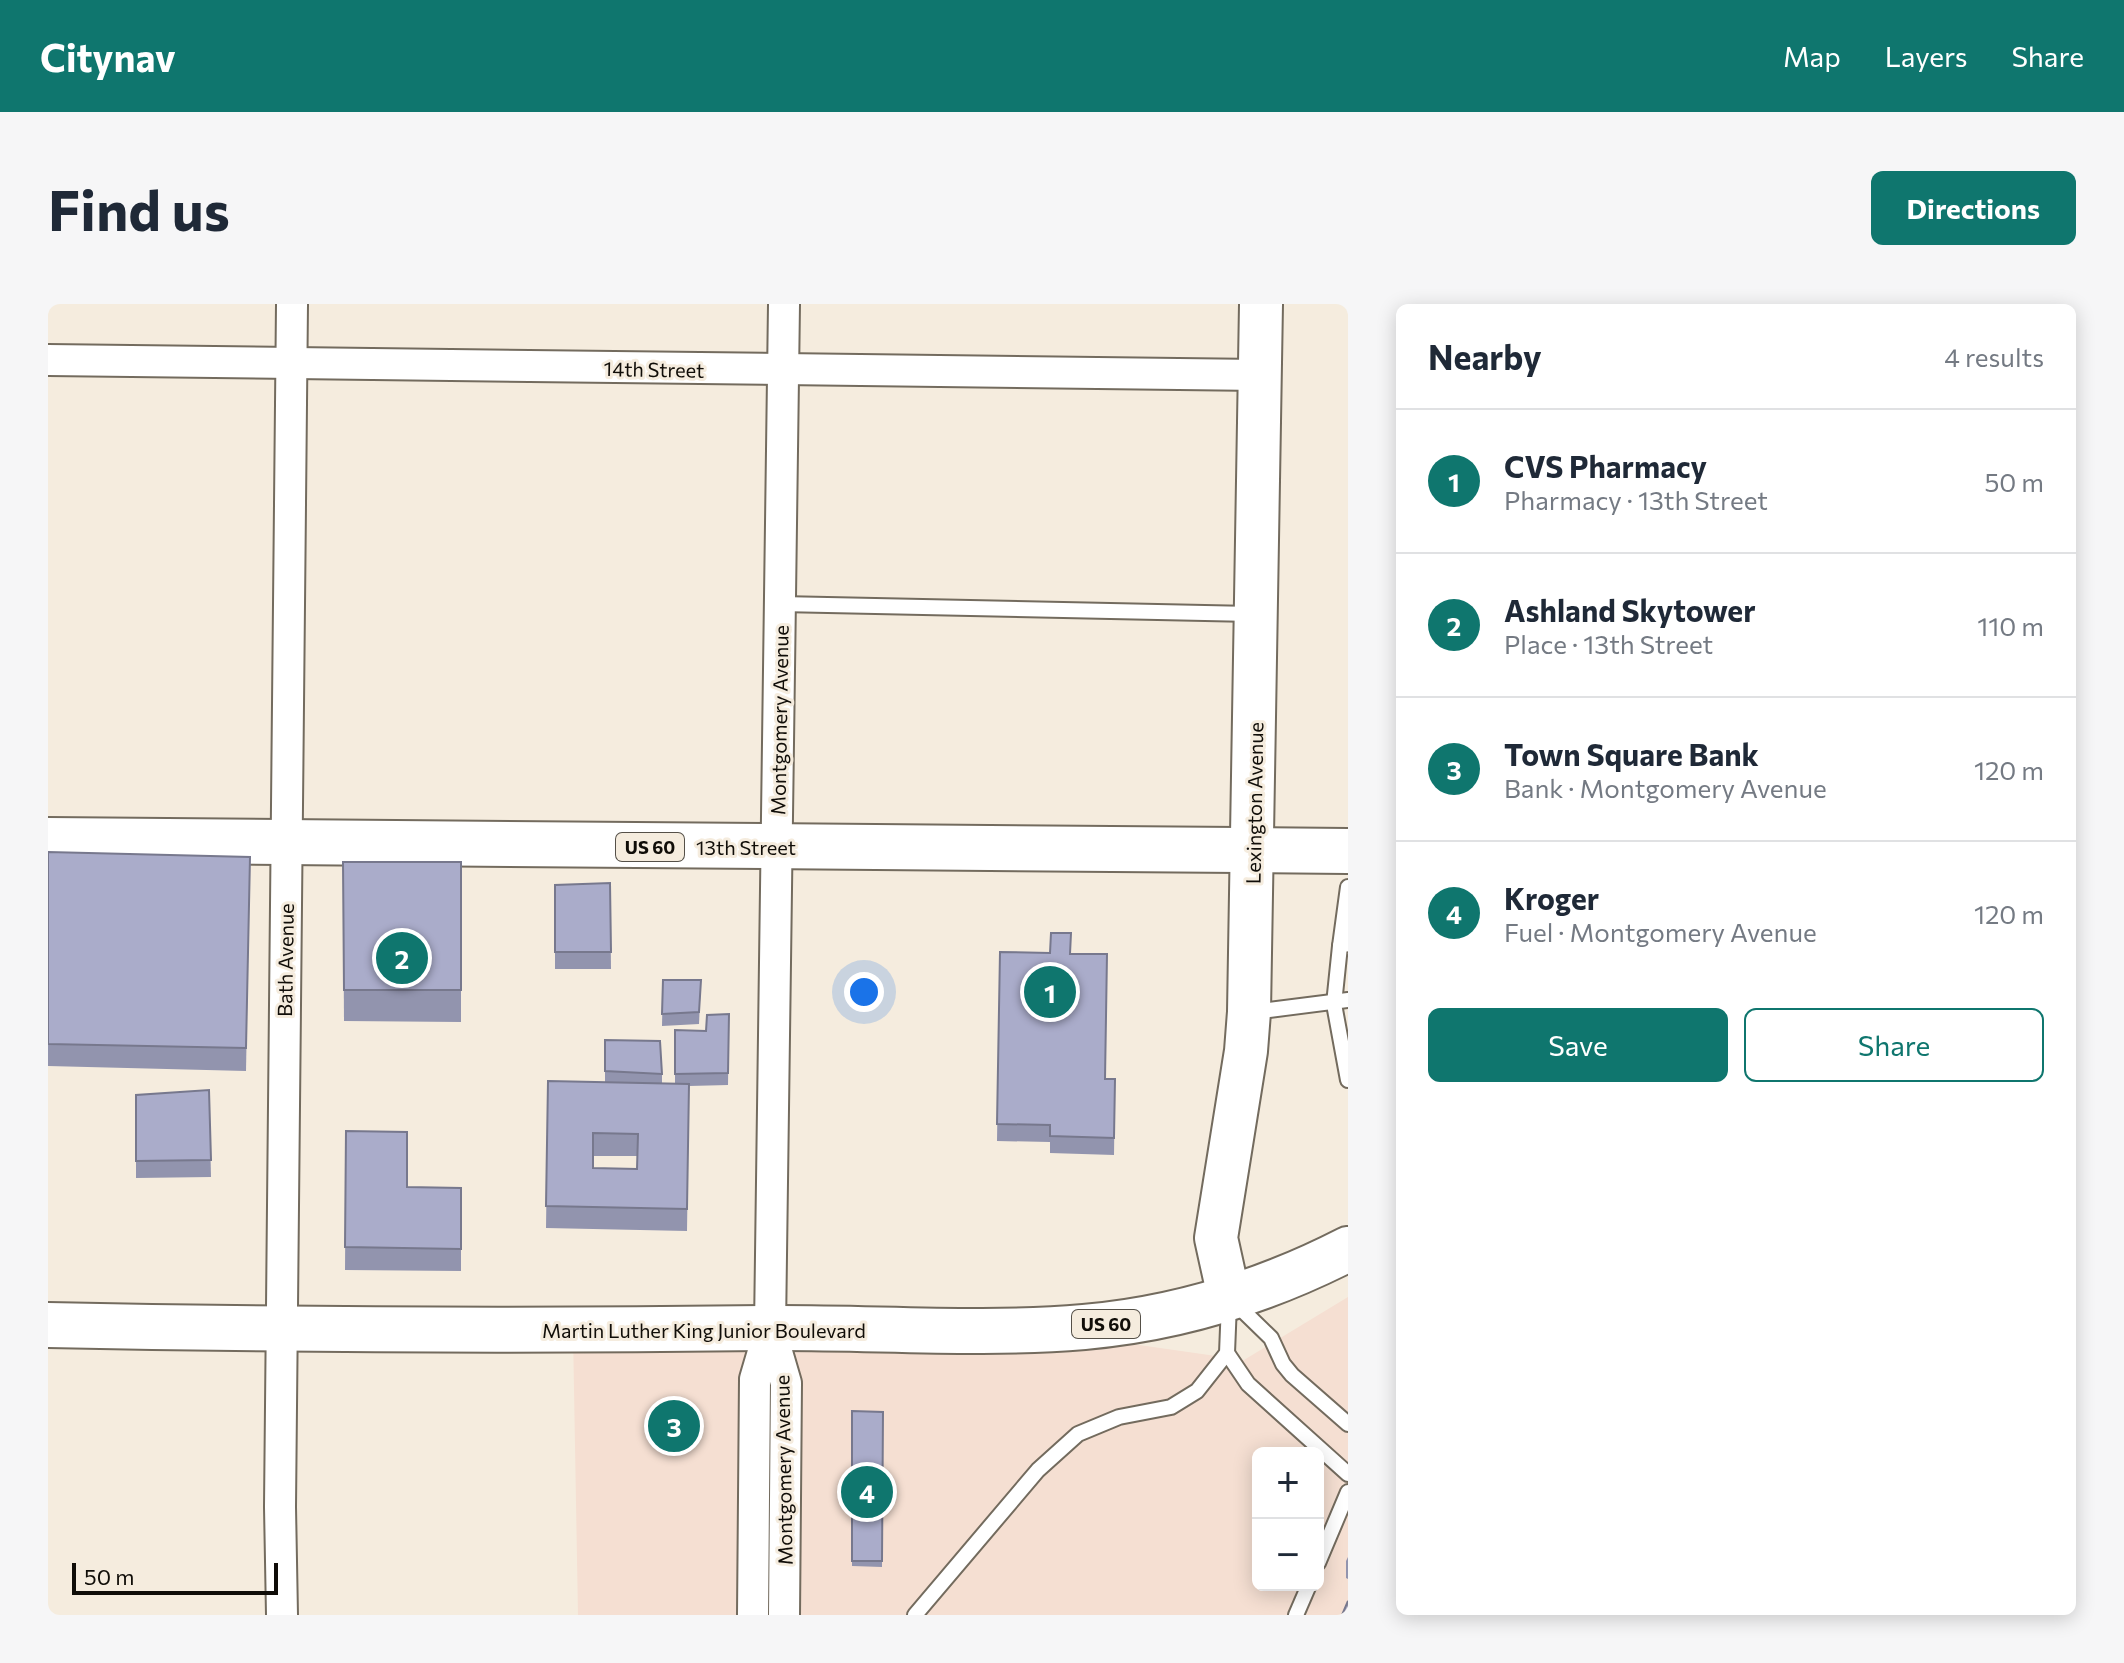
<!DOCTYPE html>
<meta charset="utf-8">
<style>
:root{--surface:#fff;--page:#f6f6f7;--text:#1f2937;--muted:#747a83;--line:#e0e1e3;--accent:#0f766e}
body{margin:0;font-family:Commissioner,sans-serif;background:var(--page);color:var(--text)}
.controls{position:absolute;right:24px;bottom:24px;display:grid;overflow:hidden;border-radius:12px;box-shadow:0 4px 20px #0003}
.controls button{width:72px;height:72px;display:grid;place-items:center;padding:0;border:0;border-bottom:2px solid var(--line);background:var(--surface);color:var(--text);font:40px sans-serif}
.scale{position:absolute;left:24px;bottom:20px;width:206px;box-sizing:border-box;padding-left:8px;border:4px solid #100d08;border-top:0;font-size:22px;line-height:28px;white-space:nowrap;color:#100d08;-webkit-text-stroke:6px #f5ecde;paint-order:stroke}
.you{position:absolute;left:816px;top:688px;width:28px;height:28px;margin:-20px;border:6px solid #fff;border-radius:50%;background:#1a73e8;box-shadow:0 0 0 12px #1a73e833}
.badge{display:grid;place-items:center;width:52px;height:52px;border-radius:50%;background:var(--accent);color:#fff;font-size:26px;font-weight:700}
.pin{position:absolute;translate:-50% -50%;border:4px solid #fff;box-shadow:0 2px 8px #0006}
.list{margin:0;padding:0;list-style:none}
h2{display:flex;justify-content:space-between;align-items:center;height:104px;margin:0;padding:0 32px;font-size:34px}
h2 small{font-size:26px;font-weight:400;color:var(--muted)}
.list li{display:grid;grid-template-columns:52px 1fr auto;gap:24px;align-items:center;box-sizing:border-box;height:144px;padding:0 32px;border-top:2px solid var(--line)}
.list b{display:block;font-size:30px;white-space:nowrap}
.list p{margin:0;font-size:26px;white-space:nowrap;color:var(--muted)}
.list em{font-size:26px;font-style:normal;color:var(--muted)}
.actions{display:flex;gap:16px;padding:24px 32px}
.actions a{flex:1;padding:18px 0;border:2px solid var(--accent);border-radius:12px;text-align:center;font-size:28px;color:var(--accent)}
.actions .main{background:var(--accent);color:#fff}
.map{position:relative;flex:none;width:1300px;height:1311px;overflow:hidden;border-radius:12px}
header{display:flex;align-items:center;gap:48px;box-sizing:border-box;height:112px;padding:0 40px;background:var(--accent);color:#fff}
header strong{font-size:38px}
nav{display:flex;gap:44px;margin-inline-start:auto;font-size:28px}
.intro{display:flex;align-items:center;justify-content:space-between;box-sizing:border-box;height:192px;padding:0 48px}
h1{margin:0;font-size:56px}
.button{padding:20px 36px;border-radius:12px;background:var(--accent);color:#fff;font-size:28px;font-weight:700}
main{display:flex;gap:48px;padding:0 48px}
aside{flex:1;background:var(--surface);border-radius:12px;box-shadow:0 4px 20px #0003}
.map>svg:first-child{display:block}
</style>
<header>
<strong>Citynav</strong>
<nav><a>Map</a><a>Layers</a><a>Share</a></nav>
</header>
<div class="intro"><h1>Find us</h1><a class="button">Directions</a></div>
<main>
<div class="map">
<svg width="1300" height="1311" viewBox="0 0 1300 1311">
<rect width="100%" height="100%" fill="#f5ecde"/>
<path fill="#f5dfd2" fill-rule="evenodd" d="M1300,993V1311H530L525,1028L986,1026L1196,1056ZM1210,1149H1270V1281H1210Z"/>
<g fill="none" stroke-linecap="round" stroke-linejoin="round">
<defs>
<g id="lane">
<path d="M732,300L1204,310"/>
<path d="M1300,640L1292,642L1286,700L1300,776"/>
<path d="M1292,642L1300,583"/>
<path d="M1205,708L1300,696"/>
<path d="M1187,999L1223,1034L1235,1060L1244,1071L1300,1120"/>
<path d="M1179,1049L1200,1080L1300,1170"/>
<path d="M1270,1259L1300,1188"/>
<path d="M867,1311L990,1166L1030,1130L1071,1113L1123,1103L1149,1087L1179,1049L1181,999"/>
<path d="M1248,1311L1261,1281"/>
</g>
<g id="street">
<path d="M0,56L1212,71"/>
<path d="M722,1024L738,1079L736,1311"/>
<path d="M234,1311L232,1203L244,0"/>
<path d="M705,1311L707,1075L722,1024L736,0"/>
</g>
<path id="secondary" d="M1181,993L1168,934L1198,747L1201,708L1213,0"/>
<g id="primary">
<path d="M0,536L1300,547"/>
<path d="M0,1021C240,1026 479,1027 719,1024C824,1023 931,1032 1036,1023C1128,1015 1218,987 1300,945"/>
</g>
</defs>
<use href="#lane" stroke="#736b5e" stroke-width="18"/>
<use href="#street" stroke="#736b5e" stroke-width="34"/>
<use href="#secondary" stroke="#736b5e" stroke-width="46"/>
<use href="#primary" stroke="#736b5e" stroke-width="48"/>
<use href="#lane" stroke="#fff" stroke-width="14"/>
<use href="#street" stroke="#fff" stroke-width="30"/>
<use href="#secondary" stroke="#fff" stroke-width="42"/>
<use href="#primary" stroke="#fff" stroke-width="44"/>
</g>
<g fill="#9294ae" fill-rule="evenodd">
<path d="M0,548L202,553L198,767L0,762Z"/>
<path d="M295,558H413V718L296,717Z"/>
<path d="M562,579L563,665H507V581Z"/>
<path d="M952,648L1023,650L1057,775H1067L1066,851L1002,849V838L949,837Z"/>
<path d="M615,676H653L651,720L614,722Z"/>
<path d="M681,710L680,781L641,782L639,927L498,924L500,777L557,778V736L614,770V779H627V726L658,727ZM545,852H590L589,865L545,864Z"/>
<path d="M161,786L163,873L88,874V791Z"/>
<path d="M298,827L359,883L413,884V967L297,966Z"/>
<path d="M804,1107L835,1108L834,1263L804,1262Z"/>
<path d="M1300,1253V1275L1298,1274V1257Z"/>
</g>
<g fill="#aaacca" stroke="#77788d" stroke-width="2" fill-rule="evenodd">
<path d="M0,548L202,553L198,744L0,740Z"/>
<path d="M295,558H413V686H296Z"/>
<path d="M562,579L563,648H507V581Z"/>
<path d="M1003,629H1023L1022,650H1059L1057,775H1067L1066,834L1002,832V821L949,820L952,648L1002,649Z"/>
<path d="M615,676H653L651,708L614,710Z"/>
<path d="M681,710L680,769L627,770V726L658,727L659,711Z"/>
<path d="M557,736L612,737L614,770L557,767Z"/>
<path d="M500,777L641,780L639,905L498,902ZM545,829L590,830L589,865L545,864Z"/>
<path d="M161,786L163,856L88,857V791Z"/>
<path d="M298,827L359,828V883L413,884V945L297,943Z"/>
<path d="M804,1107L835,1108L834,1257H804Z"/>
<path d="M1300,1297V1311H1294Z"/>
</g>
<g text-anchor="middle" dominant-baseline="central" stroke-width="6" stroke-linejoin="round" paint-order="stroke">
<g fill="#f5ecde" stroke="#555048" stroke-width="2">
<rect x="568" y="529" width="68" height="28" rx="6"/>
<rect x="1024" y="1006" width="68" height="28" rx="6"/>
</g>
<g font-size="18" font-weight="bold" fill="#100d08">
<text x="602" y="543">US 60</text>
<text x="1058" y="1020">US 60</text>
</g>
<g font-size="20" fill="#100d08" stroke="#f5ecde">
<text transform="translate(606 65) rotate(1)">14th Street</text>
<text transform="translate(731 416) rotate(-89)">Montgomery Avenue</text>
<text transform="translate(1206 499) rotate(-89)">Lexington Avenue</text>
<text x="698" y="543">13th Street</text>
<text transform="translate(237 656) rotate(-89)">Bath Avenue</text>
<text x="656" y="1026">Martin Luther King Junior Boulevard</text>
<text transform="translate(735 1166) rotate(-91)">Montgomery Avenue</text>
</g>
</g>
</svg>
<div class="controls">
<button>+</button>
<button>−</button>
</div>
<div class="scale">50 m</div>
<div class="you"></div>
<div class="pin badge" style="left:1002px;top:688px">1</div>
<div class="pin badge" style="left:354px;top:654px">2</div>
<div class="pin badge" style="left:626px;top:1122px">3</div>
<div class="pin badge" style="left:819px;top:1188px">4</div>
</div>
<aside>
<h2>Nearby<small>4 results</small></h2>
<ul class="list">
<li><span class="badge">1</span><div><b>CVS Pharmacy</b><p>Pharmacy · 13th Street</p></div><em>50 m</em></li>
<li><span class="badge">2</span><div><b>Ashland Skytower</b><p>Place · 13th Street</p></div><em>110 m</em></li>
<li><span class="badge">3</span><div><b>Town Square Bank</b><p>Bank · Montgomery Avenue</p></div><em>120 m</em></li>
<li><span class="badge">4</span><div><b>Kroger</b><p>Fuel · Montgomery Avenue</p></div><em>120 m</em></li>
</ul>
<div class="actions"><a class="main">Save</a><a>Share</a></div>
</aside>
</main>
